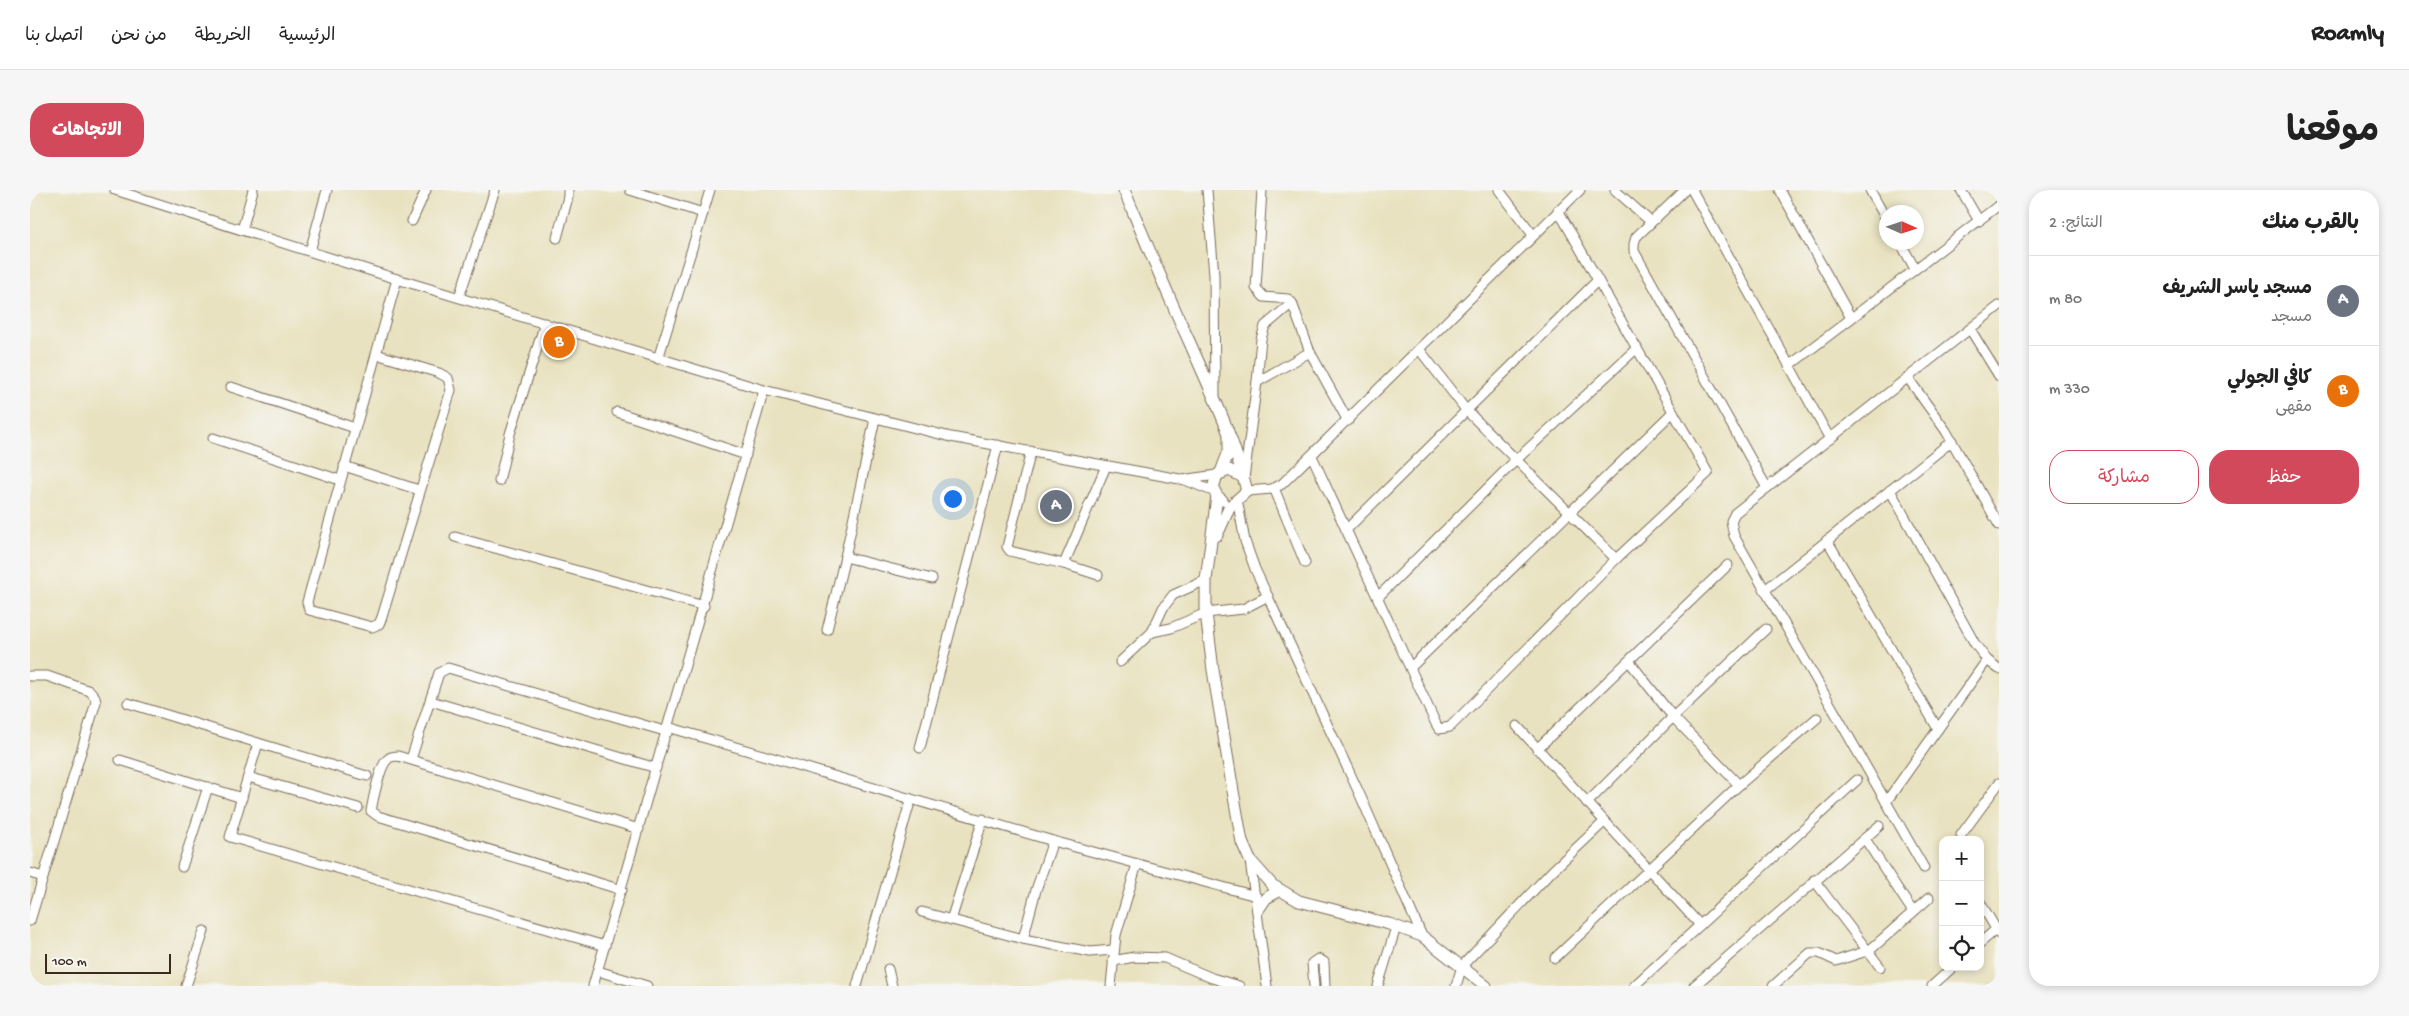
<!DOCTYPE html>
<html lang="ar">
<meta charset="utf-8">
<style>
:root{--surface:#fff;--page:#f6f6f6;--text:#222;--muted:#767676;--line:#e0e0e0;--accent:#d1495b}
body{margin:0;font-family:"Gochi Hand","Playpen Sans Arabic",sans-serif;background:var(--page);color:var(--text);direction:rtl}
.controls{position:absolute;right:15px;bottom:15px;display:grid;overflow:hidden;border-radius:10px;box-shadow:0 2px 8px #0003}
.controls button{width:45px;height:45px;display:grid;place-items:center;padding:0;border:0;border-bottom:1px solid var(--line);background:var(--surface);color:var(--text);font:25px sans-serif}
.compass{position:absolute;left:1849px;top:15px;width:45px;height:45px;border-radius:50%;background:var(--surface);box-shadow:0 2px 8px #0003;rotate:93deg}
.scale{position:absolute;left:15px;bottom:12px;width:126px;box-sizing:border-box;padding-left:5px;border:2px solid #3b2a1e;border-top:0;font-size:14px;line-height:18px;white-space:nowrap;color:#3b2a1e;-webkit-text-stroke:4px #f6f6f2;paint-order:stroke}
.you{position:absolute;left:922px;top:308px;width:18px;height:18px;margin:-12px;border:4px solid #fff;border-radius:50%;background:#1a73e8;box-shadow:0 0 0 8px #1a73e833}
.badge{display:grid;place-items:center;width:32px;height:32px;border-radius:50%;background:var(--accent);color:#fff;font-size:16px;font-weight:700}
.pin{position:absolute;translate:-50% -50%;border:2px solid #fff;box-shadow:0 1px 5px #0006}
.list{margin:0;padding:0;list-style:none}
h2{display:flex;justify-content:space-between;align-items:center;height:65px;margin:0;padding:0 20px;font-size:21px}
h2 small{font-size:16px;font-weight:400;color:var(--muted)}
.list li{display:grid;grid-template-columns:32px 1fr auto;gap:15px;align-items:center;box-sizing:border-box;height:90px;padding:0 20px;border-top:1px solid var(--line)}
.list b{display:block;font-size:19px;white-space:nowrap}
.list p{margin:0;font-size:16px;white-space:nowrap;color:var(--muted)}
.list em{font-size:16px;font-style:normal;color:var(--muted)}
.actions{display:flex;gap:10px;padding:15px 20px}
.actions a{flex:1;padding:11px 0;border:1px solid var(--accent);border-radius:20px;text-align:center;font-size:18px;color:var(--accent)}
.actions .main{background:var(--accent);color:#fff}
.icon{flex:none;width:28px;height:28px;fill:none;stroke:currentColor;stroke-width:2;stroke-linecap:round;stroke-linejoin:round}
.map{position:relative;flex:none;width:1969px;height:796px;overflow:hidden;direction:ltr;border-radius:20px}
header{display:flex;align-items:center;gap:30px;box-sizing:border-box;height:70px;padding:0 25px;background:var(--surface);border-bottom:1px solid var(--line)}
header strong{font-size:24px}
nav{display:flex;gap:28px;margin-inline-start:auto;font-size:18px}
.intro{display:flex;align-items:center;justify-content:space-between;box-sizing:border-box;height:120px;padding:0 30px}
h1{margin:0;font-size:35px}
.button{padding:12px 22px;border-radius:20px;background:var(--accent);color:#fff;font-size:18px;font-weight:700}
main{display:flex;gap:30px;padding:0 30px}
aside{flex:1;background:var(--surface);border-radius:20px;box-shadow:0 2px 8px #0003}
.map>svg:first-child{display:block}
</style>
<header>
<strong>Roamly</strong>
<nav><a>الرئيسية</a><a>الخريطة</a><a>من نحن</a><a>اتصل بنا</a></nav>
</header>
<div class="intro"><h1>موقعنا</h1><a class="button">الاتجاهات</a></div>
<main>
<aside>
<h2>بالقرب منك<small>النتائج: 2</small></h2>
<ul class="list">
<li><span class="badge" style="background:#6b7280">A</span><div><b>مسجد ياسر الشريف</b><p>مسجد</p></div><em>80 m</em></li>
<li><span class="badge" style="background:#e8710a">B</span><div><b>كافي الجولي</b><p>مقهى</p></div><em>330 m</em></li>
</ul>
<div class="actions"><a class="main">حفظ</a><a>مشاركة</a></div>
</aside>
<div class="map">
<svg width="1969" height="796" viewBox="0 0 1969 796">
<rect width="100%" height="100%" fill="#f6f6f2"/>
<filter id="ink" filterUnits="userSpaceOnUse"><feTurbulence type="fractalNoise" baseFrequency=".02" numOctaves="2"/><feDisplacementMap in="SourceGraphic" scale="10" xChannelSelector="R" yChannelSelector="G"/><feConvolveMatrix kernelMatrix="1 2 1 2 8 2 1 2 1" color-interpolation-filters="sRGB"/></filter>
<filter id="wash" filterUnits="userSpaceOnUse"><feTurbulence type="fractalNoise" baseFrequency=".0096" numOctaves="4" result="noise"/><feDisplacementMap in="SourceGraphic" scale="20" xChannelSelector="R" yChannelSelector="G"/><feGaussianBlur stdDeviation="1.12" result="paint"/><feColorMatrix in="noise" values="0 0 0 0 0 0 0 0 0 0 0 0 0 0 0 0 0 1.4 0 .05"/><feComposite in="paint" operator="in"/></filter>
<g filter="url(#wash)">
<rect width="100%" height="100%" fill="#e9e2c0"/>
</g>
<g filter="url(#ink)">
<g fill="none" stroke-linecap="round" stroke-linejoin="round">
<defs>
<g id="minor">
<path d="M85,0L367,89L734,200L921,247L1155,290L1185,302"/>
<path d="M600,0L673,23"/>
<path d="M1177,0L1184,85L1185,205"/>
<path d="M1232,0L1226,98L1234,107L1258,109L1262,113L1280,162L1318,231"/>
<path d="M1469,0L1503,45"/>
<path d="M1585,0L1621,32"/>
<path d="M1655,0L1606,47L1604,54V61L1737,298"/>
<path d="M1662,0L1800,249"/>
<path d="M1750,0L1821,128"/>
<path d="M1840,0L1856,29"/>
<path d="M1931,0L1949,31"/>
<path d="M382,31L396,0"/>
<path d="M212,40L223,0"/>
<path d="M527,48L538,7V0"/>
<path d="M1870,52L1885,79"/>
<path d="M280,61L297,0"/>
<path d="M429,107L465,0"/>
<path d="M1940,139L1969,186"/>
<path d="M1389,159L1436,220L1586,369"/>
<path d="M346,164L409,183L418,188L421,200L352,427L349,434L342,437L279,420L277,412L367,89"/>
<path d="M628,169L680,0"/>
<path d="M1759,176L1969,15"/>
<path d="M1878,188L1916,241L1969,335"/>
<path d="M1227,192L1280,162"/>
<path d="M201,197L325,238"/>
<path d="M587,222L716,265"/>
<path d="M845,229L815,367L902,389"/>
<path d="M183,248L310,290"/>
<path d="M1001,261L977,357L980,361L1034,374L1076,276"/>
<path d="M1282,266L1406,534L1409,539L1420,537L1586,369L1678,283L1528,20"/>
<path d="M314,276L389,300"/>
<path d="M1214,288L1227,192L1231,149L1235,136L1262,113"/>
<path d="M1158,289L1187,285"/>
<path d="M469,291L480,244L515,133"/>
<path d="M1244,298L1275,373"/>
<path d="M1860,300L1945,454L1957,470L1969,479"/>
<path d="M1217,301L1242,299L1252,294L1550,0"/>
<path d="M1207,309L1215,351L1225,379L1330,605L1392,746"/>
<path d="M1316,340L1568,90"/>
<path d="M425,347L674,416"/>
<path d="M1797,350L1908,539"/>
<path d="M1034,374L1068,385"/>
<path d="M1735,400L1922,251"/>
<path d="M1348,407L1485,271L1607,158"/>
<path d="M797,440L815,367"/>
<path d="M1122,442L1141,438L1176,423L1213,419L1238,406"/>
<path d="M1599,471L1643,527L1709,595"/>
<path d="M1090,472L1122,442L1133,418L1143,405L1176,390"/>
<path d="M1381,477L1643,222"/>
<path d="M0,486H17L60,501L65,507L66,512L0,731"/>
<path d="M401,511L626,578"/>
<path d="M98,513L228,553L200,647L575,756"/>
<path d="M1487,536L1670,735"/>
<path d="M638,537L1023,651L1226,706"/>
<path d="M228,553L337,586"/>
<path d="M890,558L968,255"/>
<path d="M1507,559L1698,375"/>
<path d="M381,569L409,483L418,478L638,542"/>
<path d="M90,570L212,608"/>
<path d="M218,587L328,618"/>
<path d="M1856,612L1957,470"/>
<path d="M1557,613L1643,527L1736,439"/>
<path d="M1931,645L1969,593"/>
<path d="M1835,649L1883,722"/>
<path d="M1023,651L1006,700L993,749L1060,762L1083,760"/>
<path d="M1220,671L1237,796"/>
<path d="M152,677L178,597"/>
<path d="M1894,678L1704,346L1701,331L1705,323L1969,116"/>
<path d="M0,683L13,687"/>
<path d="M1784,690L1850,777"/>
<path d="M592,700L348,626L341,621C343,610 350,576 357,570C359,567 364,566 368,566L609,639"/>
<path d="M1950,712L1969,744"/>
<path d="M892,722L993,749"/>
<path d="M921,730L953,629"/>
<path d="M1950,753L1969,737"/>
<path d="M1525,768L1709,595L1787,528"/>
<path d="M1083,771L1104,767L1135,768L1182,788L1209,796"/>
<path d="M858,779L862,796"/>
<path d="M568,781L617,796"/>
<path d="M156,796L174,741"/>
<path d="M563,796L734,200"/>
<path d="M827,796L881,609"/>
<path d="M1081,796L1086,745L1107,674"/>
<path d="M1284,796L1282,773L1288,769L1294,772L1295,796"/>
<path d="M1348,796L1366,737"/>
<path d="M1426,796L1432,776L1522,681L1574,632"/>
<path d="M1604,796L1827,590"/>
<path d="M1664,796L1849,636"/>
<path d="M1743,796L1780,763H1789L1806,771L1840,760L1899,708"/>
<path d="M1902,796L1923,777"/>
</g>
<g id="major">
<path d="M1094,0C1115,50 1136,101 1159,151C1182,203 1203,246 1217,301L1200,316L1187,345"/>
<path d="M1191,282L1199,261V247"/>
<path d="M1187,306L1176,390V423L1183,480L1203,601L1212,652L1220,670L1242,695L1269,711L1359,734L1392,746L1456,796"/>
<path d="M1192,310L1187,306L1183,298L1187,285L1199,280L1211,286"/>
<path d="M1228,720L1236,708L1249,701"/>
</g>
</defs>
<use href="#minor" stroke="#786a57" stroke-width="11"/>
<use href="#major" stroke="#786a57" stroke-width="13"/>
<use href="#minor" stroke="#fff" stroke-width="9"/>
<use href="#major" stroke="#fff" stroke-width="11"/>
</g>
</g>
</svg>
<div class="controls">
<button>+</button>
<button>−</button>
<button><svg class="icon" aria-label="locate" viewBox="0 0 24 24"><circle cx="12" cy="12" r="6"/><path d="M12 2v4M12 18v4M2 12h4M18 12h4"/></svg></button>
</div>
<svg class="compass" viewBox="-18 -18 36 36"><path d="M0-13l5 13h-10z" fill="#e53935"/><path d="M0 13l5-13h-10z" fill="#767676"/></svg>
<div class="scale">100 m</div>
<div class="you"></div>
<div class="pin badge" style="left:1026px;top:316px;background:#6b7280">A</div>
<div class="pin badge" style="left:529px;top:152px;background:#e8710a">B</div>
</div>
</main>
